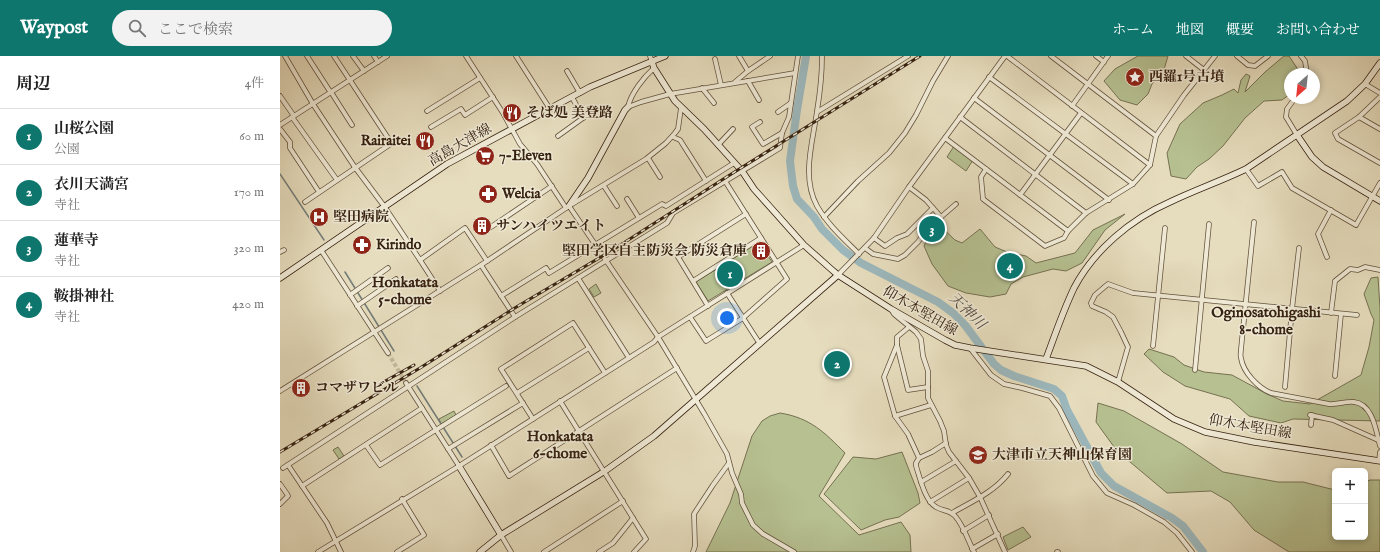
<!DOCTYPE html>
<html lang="ja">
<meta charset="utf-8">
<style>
:root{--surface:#fff;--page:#f2f2f2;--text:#222;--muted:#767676;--line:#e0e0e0;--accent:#0f766e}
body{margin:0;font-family:"IM FELL English","Noto Serif JP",serif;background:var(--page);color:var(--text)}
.controls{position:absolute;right:12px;bottom:12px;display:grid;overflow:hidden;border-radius:6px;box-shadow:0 2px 6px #0003}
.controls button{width:36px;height:36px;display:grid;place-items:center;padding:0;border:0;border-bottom:1px solid var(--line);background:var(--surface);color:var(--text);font:20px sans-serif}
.compass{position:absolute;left:1004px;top:12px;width:36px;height:36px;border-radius:50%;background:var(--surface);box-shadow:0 2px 6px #0003;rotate:207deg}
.you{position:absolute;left:447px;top:262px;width:14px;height:14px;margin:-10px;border:3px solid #fff;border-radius:50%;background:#1a73e8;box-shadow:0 0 0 6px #1a73e833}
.badge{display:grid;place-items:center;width:26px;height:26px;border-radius:50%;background:var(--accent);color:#fff;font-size:13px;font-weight:700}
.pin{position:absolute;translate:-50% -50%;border:2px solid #fff;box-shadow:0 1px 4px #0006}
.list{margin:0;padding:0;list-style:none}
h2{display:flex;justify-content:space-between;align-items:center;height:52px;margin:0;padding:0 16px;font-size:17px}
h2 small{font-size:13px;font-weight:400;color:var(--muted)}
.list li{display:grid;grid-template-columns:26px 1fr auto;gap:12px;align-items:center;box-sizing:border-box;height:56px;padding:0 16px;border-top:1px solid var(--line)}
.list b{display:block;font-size:15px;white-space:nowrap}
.list p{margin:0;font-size:13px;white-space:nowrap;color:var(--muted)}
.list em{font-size:13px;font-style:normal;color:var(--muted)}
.icon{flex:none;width:22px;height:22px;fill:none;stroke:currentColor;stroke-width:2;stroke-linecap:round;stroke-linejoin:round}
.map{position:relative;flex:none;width:1100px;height:496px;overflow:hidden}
header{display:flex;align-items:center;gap:24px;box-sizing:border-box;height:56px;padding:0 20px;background:var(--accent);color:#fff}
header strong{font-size:19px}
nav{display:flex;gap:22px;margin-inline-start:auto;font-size:14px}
.search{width:280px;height:36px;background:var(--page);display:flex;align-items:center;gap:10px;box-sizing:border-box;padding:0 14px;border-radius:22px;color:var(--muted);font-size:15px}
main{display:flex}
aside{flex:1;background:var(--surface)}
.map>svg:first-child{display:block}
</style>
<header>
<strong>Waypost</strong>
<div class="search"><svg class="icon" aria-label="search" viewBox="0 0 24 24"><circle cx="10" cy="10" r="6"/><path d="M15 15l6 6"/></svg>ここで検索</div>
<nav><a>ホーム</a><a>地図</a><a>概要</a><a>お問い合わせ</a></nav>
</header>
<main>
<aside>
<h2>周辺<small>4件</small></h2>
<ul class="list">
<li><span class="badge">1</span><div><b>山桜公園</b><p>公園</p></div><em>60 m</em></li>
<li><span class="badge">2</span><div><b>衣川天満宮</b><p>寺社</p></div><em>170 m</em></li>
<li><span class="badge">3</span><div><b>蓮華寺</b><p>寺社</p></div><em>320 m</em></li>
<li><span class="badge">4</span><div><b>鞍掛神社</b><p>寺社</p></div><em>420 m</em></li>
</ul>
</aside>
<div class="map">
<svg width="1100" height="496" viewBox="0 0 1100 496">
<rect width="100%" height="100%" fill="#e6ddbe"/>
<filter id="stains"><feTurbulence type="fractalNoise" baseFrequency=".005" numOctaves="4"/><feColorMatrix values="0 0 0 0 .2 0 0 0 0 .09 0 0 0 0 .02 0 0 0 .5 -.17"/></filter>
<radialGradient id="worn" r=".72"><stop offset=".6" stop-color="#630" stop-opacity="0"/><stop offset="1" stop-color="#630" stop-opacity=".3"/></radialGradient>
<g fill="#b6c091" stroke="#767151">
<path d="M858,0H888L883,17L872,28L868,38L857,49L840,44L824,25L835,13Z"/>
<path d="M1004,0H1009L1019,15L1020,18H1010V38L1002,44L984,45L965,62L943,90L929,103L917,111L906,123L891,120L887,97L900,68L923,47L942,39L954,33L958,37L961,24L966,18L970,20L965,36L985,16Z"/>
<path d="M674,90L693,104L686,115L667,101Z"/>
<path d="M845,158L825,174L802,207L786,215L773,213L743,221L731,228L726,238L710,241L686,237L668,230L652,208L644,190L651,174L658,168L675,184L682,187L700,173L715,191L727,196L746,200L756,207L795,197L813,174Z"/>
<path d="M479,186L492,206L428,245L416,226Z"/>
<path d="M1098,221L1100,252V365L1013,363L1001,367L969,360L950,343L905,330L883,316L864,298L869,293L894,301L904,309L924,316L952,319L987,338L1003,345L1030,348L1081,319L1089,291L1094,264L1091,258L1084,238L1091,222Z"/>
<path d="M316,228L321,237L314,241L309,233Z"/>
<path d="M818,347L844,355L902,388L943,416L998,426H1023L1055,434V481H1085V426L1090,424H1100V496H1009L974,474L950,446L931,435L887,437L837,395L816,366Z"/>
<path d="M174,355L176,359L161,368L159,363Z"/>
<path d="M500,357C531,362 545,377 565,397L539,440L579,479L621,466L630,479L631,496H426L450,447L472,380L482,365L490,360Z"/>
<path d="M58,391L64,400L59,403L53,394Z"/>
<path d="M622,396L638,437L640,447L619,461L605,464L581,474L544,438L573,401L596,403Z"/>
<path d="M743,471L751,481L728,494L723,481Z"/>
</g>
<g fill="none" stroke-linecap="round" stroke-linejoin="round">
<g stroke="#737c78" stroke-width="1.5">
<path d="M0,118L44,184"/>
<path d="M65,216L114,295"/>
<path d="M137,330L182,401"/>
</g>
<path stroke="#9cb8bd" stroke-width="8" d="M526,0L517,54L510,105L513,130L517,143L534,161L542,173L563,194L581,207L658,246L673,257L685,269L714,308L721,314L734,320L774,333L782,340L787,354L821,417L834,430L892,462L903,470L923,496"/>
<path stroke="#c3b89b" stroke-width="4" stroke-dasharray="4 2" stroke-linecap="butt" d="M108,297L126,327"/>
<defs>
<g id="street">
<path d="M5,0L33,48L74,110L104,150L140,204L185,172L207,205"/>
<path d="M27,0L51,37"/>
<path d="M54,0L108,82"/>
<path d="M73,0L84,15"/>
<path d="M94,0L98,6"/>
<path d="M186,0L223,57L240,88L257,108L286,152"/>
<path d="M236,0L270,53"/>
<path d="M370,0L372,6"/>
<path d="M459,0L468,15"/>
<path d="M542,0C542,18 540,37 537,55C533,85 521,121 537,150C548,169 564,183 579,198"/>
<path d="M727,0L870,109"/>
<path d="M771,0L876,80"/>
<path d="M816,0L824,6"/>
<path d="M906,0L924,14"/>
<path d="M957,0L968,9L975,10L988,0"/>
<path d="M1021,0L1025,5L1027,18"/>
<path d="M435,3L441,29"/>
<path d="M287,15L300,37"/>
<path d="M709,21L853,128"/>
<path d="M468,25L479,44"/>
<path d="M455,26L468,15L490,0"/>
<path d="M1085,28L1100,37"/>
<path d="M422,32L434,47"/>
<path d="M51,36L72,69"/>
<path d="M0,40L14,60"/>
<path d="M292,41L303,62"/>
<path d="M1100,41L1079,61L1055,77L1058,83L1100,107"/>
<path d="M694,42L829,144"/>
<path d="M1015,42L1007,53L1006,61L1017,79"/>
<path d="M792,50L828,0"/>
<path d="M348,51L361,46L390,38L515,17"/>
<path d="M348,51C351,37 364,21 374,12"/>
<path d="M147,55L200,22"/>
<path d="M498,56L511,47"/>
<path d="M537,56L628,0"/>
<path d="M12,61L57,124"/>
<path d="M680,61L806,157"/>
<path d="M1079,61L1100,73"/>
<path d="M480,66L472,71L483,88L502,77L509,61L518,0"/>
<path d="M0,69L107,0"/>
<path d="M151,71L181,53L185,59L213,41"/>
<path d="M0,73L10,86V92L39,136"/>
<path d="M278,80L310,57"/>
<path d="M393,81L400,84L426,125"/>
<path d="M665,82L788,175"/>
<path d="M438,89L453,73"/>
<path d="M368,102L380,121"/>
<path d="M706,113L701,121L703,143L765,190L784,182L788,175L806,157L853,128L870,109L876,80L904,39L935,0"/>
<path d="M966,113L978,130L1002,116L1012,132L1076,169L1100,127"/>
<path d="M324,130L337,150"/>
<path d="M740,139L801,57"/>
<path d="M347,143L359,162"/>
<path d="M25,146L112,87"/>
<path d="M289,150L378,281L425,359L447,398L452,417L461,438L462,447L473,469L483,478L514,496"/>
<path d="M544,161L578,125L609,97L625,77L636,59L653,25L668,0"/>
<path d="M661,161L676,148"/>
<path d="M974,166L961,293C961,295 960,299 961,302C963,316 978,332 991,337L1049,348C1057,349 1065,345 1074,346C1093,348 1096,375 1100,390"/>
<path d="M211,171L272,130"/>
<path d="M594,182L605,190L617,182L627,178L653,152"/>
<path d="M585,192L593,198L618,203L625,199L638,186L648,172L661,161L646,144L629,131"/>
<path d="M41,194L108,297"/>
<path d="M0,196L4,194"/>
<path d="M1047,201L1038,178L1051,154"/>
<path d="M140,204L160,235"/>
<path d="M201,209L235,261"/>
<path d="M558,219L594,182L629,131L725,0"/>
<path d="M298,222L349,302"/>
<path d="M413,225L481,182"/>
<path d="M447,237L480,288"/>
<path d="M70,239L108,212"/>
<path d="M221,240L266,212L269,217L382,148L386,150L454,107"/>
<path d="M77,250L116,223"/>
<path d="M428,250L398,201L466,158"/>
<path d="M611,253L614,258L636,276L641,283L643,300L648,315V342L660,365L664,375L666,389L669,396L689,422L700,441L725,496"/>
<path d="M1051,257L1055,225L1070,213L1078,214L1085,211L1100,214"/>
<path d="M410,261L426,285L463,262L507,223L445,125"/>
<path d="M629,271L617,281V289L604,321L615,360L651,349"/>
<path d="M617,289L628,334L648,331"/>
<path d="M873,290L885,172"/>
<path d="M690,292L711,319L724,328L742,332L770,340L779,352L813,420L827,437L854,449L884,466L897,477L912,496"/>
<path d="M915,314L929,168"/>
<path d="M1055,320L1061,258"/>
<path d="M838,326L848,291L841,276L833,261L826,256L812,250L811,247L815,239L828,228L853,237L1077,259"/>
<path d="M126,327L179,410"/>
<path d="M1005,331L1012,253L1019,192"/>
<path d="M0,335L201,209L289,150L366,103L386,87L395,77L398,73L401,52"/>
<path d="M237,337L309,292"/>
<path d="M280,345L366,483L354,496"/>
<path d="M1030,359L1053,364L1098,384"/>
<path d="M615,360L628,378L639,402L636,407V410C640,422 645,445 656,451C662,455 670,454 675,460C684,470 688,485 694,496"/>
<path d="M253,363L221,313L293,267L325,317"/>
<path d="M1031,369L1032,359"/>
<path d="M86,389L100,409L226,330"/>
<path d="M211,389L229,420L397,312"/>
<path d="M168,393L243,347"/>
<path d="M639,402L652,396L666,387"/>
<path d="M1099,405L1100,396"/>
<path d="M8,409L47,467L61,496"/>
<path d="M3,412L235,261L387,167L393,157L500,92L502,77"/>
<path d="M641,426L676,405"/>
<path d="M0,428L7,438L8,440L0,448"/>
<path d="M22,430L142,352"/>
<path d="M650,446L689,422"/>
<path d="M672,457C691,446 714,436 728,418"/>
<path d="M683,475L709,459"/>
<path d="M221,479L231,496"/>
<path d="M692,493L718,478"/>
<path d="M38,496L179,410L374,286L378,281L524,189"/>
<path d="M117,496L144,479L122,443"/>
<path d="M264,496L343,445"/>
<path d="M319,496L333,487L353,462"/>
<path d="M413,496L415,490L414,458L433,429L449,407"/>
<path d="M777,496H778"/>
</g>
<g id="secondary">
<path d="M372,6L374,12L395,45L424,73L462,115L474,133L524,189L551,213L558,219L611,253L665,284L675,289L690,292L806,310L838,326L894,363L925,376L974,386L1100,405"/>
<path d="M1017,79L1032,101L1043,111L1100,145"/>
<path d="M289,150L308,122L345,54L348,51"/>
<path d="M0,222L167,108L310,31L385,0"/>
<path d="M766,303C775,279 783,255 794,232C814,194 851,163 890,146C915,134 941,125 966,113L1067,45L1085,28L1100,7"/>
<path d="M179,410L221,479"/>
<path d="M200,496L221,479L325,415L374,380L558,219"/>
</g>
</defs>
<use href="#street" stroke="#62513c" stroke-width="5.5"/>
<use href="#secondary" stroke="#362211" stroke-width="7"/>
<use href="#street" stroke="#efe9d5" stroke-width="4"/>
<use href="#secondary" stroke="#efe9d5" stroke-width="5.5"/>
<defs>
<g id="rail">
<path d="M100,328L134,309"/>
<path d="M0,396L140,312L238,250L331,195L445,122L640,0"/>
</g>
</defs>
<use href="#rail" stroke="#362211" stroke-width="3"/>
<use href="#rail" stroke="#efe9d5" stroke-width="1.5" stroke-dasharray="4.5" stroke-linecap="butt"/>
</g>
<defs>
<symbol id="sight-disc" viewBox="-11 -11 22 22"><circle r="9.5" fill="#8f2418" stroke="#efe9d5"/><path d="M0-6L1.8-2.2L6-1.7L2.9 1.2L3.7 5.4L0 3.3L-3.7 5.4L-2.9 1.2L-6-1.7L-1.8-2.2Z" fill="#fff"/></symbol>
<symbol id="restaurant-disc" viewBox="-11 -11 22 22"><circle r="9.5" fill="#8f2418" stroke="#efe9d5"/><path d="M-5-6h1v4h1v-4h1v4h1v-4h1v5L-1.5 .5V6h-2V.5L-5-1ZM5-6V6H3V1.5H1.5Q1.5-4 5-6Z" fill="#fff"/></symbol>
<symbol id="supermarket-disc" viewBox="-11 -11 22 22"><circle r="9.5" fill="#8f2418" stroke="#efe9d5"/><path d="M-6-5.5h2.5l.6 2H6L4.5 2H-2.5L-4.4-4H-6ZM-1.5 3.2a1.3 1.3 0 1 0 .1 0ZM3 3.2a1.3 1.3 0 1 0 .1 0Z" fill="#fff"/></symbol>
<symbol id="pharmacy-disc" viewBox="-11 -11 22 22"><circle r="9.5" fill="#8f2418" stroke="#efe9d5"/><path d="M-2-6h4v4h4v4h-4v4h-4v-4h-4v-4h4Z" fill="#fff"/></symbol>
<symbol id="hospital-disc" viewBox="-11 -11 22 22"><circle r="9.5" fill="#8f2418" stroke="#efe9d5"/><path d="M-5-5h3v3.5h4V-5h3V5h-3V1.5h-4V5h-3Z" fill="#fff"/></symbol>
<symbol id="building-disc" viewBox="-11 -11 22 22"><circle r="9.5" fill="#8f2418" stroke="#efe9d5"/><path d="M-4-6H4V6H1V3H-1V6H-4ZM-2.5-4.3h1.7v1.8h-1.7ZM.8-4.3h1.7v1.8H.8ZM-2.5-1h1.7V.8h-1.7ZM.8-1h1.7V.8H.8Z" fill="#fff"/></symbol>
<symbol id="school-disc" viewBox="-11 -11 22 22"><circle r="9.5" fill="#8f2418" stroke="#efe9d5"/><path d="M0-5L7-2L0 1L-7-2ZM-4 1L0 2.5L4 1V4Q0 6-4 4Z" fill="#fff"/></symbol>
</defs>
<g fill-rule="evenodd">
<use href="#sight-disc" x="844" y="10" width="22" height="22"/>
<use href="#restaurant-disc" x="221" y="46" width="22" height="22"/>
<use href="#restaurant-disc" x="134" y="74" width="22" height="22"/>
<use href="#supermarket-disc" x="194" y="89" width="22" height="22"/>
<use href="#pharmacy-disc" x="197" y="127" width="22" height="22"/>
<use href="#hospital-disc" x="28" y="150" width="22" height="22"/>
<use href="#building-disc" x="191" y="159" width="22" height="22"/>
<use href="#pharmacy-disc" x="71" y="178" width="22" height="22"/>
<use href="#building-disc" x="470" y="184" width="22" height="22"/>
<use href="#building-disc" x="10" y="321" width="22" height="22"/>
<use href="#school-disc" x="687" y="388" width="22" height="22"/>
</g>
<g text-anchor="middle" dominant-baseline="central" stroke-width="3" stroke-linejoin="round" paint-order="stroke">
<g font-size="14" font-weight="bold" fill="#362211" stroke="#efe9d5" text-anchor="start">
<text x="869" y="21">西羅1号古墳</text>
<text x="246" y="57">そば処 美登路</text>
<text x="131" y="85" text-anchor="end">Rairaitei</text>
<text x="219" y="100">7-Eleven</text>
<text x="222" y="138">Welcia</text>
<text x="53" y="161">堅田病院</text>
<text x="216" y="170">サンハイツエイト</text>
<text x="96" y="189">Kirindo</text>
<text x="467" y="195" text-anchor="end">堅田学区自主防災会 防災倉庫</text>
<text x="35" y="332">コマザワビル</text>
<text x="712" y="399">大津市立天神山保育園</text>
</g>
<g font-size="14" fill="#362211" stroke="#efe9d5">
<text transform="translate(180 89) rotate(-30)">高島大津線</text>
<text transform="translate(640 255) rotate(30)">仰木本堅田線</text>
<text transform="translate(970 371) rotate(10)">仰木本堅田線</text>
</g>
<g font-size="15" font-weight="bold" fill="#362211" stroke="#efe9d5">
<text x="125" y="226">Honkatata<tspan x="125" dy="17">5-chome</tspan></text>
<text x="986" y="256">Oginosatohigashi<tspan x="986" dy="17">8-chome</tspan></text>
<text x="280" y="380">Honkatata<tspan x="280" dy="17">6-chome</tspan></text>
</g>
<g font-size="15" font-style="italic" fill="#554f45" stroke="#efe9d5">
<text transform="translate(687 255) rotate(44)">天神川</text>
</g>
</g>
<rect width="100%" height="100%" filter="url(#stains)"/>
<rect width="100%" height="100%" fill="url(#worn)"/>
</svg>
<div class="controls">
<button>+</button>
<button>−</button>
</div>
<svg class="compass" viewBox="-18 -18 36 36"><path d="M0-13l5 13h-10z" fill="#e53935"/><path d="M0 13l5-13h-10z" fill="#767676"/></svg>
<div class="you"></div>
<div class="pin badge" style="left:450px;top:218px">1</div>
<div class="pin badge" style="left:557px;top:308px">2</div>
<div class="pin badge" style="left:652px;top:173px">3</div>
<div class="pin badge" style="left:730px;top:210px">4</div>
</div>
</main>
